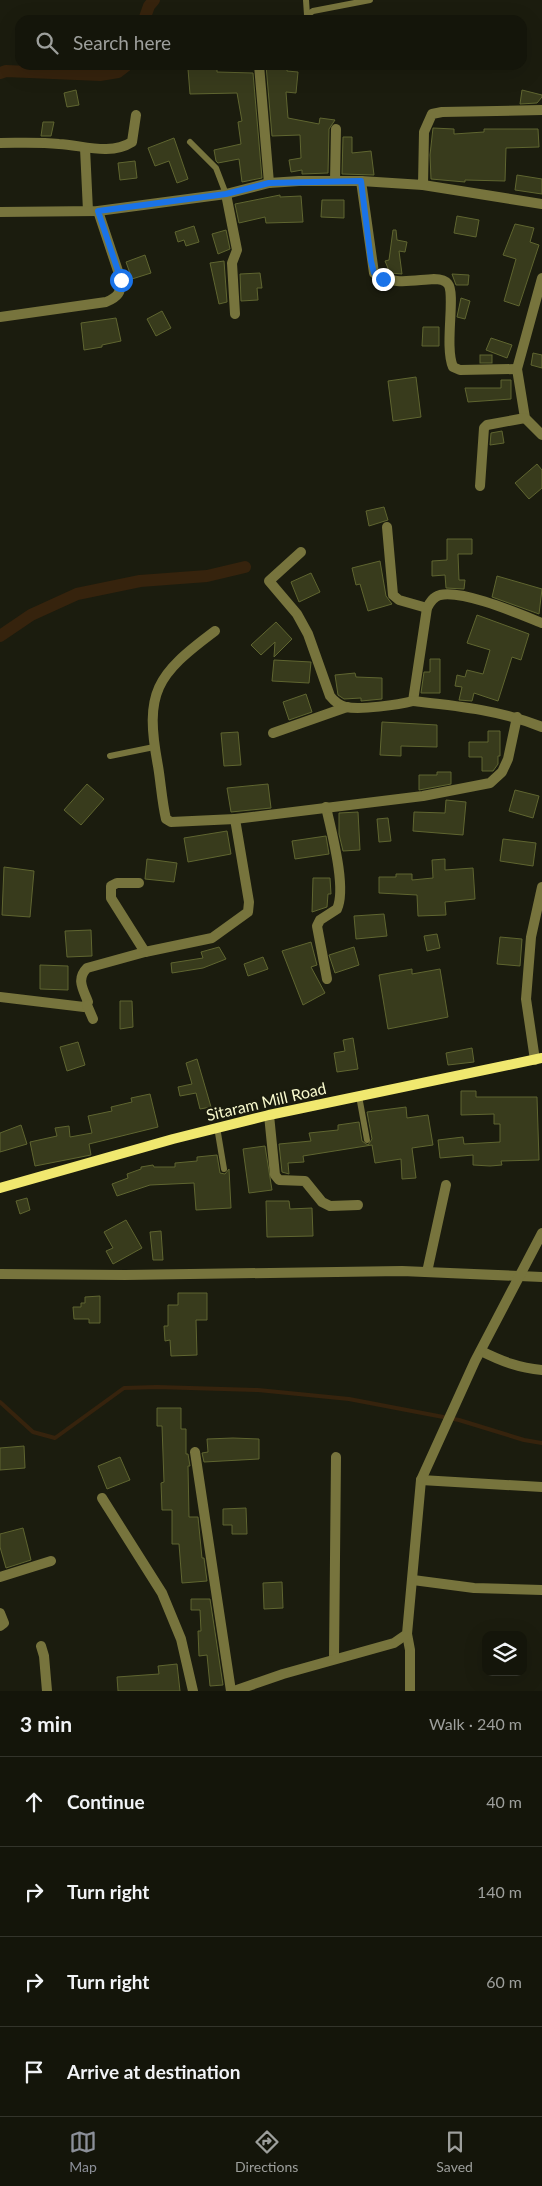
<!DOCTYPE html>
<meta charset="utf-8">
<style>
:root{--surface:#14150a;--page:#212218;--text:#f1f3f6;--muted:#9d9f9c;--line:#33342b;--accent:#8c9099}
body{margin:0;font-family:Lato,sans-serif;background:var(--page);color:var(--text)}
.controls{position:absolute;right:15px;bottom:15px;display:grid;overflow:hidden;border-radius:10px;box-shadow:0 5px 20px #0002}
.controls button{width:45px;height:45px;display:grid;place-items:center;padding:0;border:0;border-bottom:1px solid var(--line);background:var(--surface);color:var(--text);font:25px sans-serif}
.stop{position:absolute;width:15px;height:15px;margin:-11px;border:4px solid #1a73e8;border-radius:50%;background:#fff}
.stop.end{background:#1a73e8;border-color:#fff;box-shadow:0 1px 5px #0008}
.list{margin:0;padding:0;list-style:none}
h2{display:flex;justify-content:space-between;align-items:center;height:65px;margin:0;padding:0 20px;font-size:21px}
h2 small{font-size:16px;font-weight:400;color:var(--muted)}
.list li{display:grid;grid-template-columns:32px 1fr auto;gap:15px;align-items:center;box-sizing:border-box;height:90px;padding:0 20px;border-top:1px solid var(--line)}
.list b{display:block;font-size:19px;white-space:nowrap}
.list em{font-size:16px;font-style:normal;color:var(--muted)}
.icon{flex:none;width:28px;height:28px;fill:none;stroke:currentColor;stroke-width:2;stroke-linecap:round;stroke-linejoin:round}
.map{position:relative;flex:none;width:542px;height:1691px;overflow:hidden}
.search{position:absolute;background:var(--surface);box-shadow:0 5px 20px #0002;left:15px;right:15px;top:15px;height:55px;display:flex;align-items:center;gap:12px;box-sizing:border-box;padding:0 18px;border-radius:15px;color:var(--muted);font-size:19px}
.sheet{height:425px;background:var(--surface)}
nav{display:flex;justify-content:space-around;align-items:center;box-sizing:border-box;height:70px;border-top:1px solid var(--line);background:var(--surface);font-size:14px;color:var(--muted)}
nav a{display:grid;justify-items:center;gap:2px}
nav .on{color:var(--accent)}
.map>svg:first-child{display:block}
</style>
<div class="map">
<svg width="542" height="1691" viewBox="0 0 542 1691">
<rect width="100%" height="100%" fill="#1b1c0e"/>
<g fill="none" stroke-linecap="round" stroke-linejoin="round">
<path stroke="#36230d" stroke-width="4" d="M0,1402L33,1432L55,1438L124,1388L157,1387L258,1390L349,1399L459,1420L524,1440L542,1443"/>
<g stroke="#36230d" stroke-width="12">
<path d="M144,20L149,6L154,0"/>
<path d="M0,73L6,71L100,75L118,72L127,65"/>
<path d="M0,636L31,615L77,594L140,581L207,576L245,567"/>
</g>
</g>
<g fill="#383b1c" stroke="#5f6530">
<path d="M266,65H287V71L298,72L296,93L286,92L288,118L319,124L320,118L335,120L329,129L328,173L302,174V170L291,172L289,160L301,158L300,135L272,136Z"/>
<path d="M217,67V72L253,73L262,178L242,182L239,159L218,163L216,161L214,150L241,144L238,122L242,121L237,93L190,94L188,69Z"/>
<path d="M76,90L79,105L67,107L64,93Z"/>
<path d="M522,90L542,95V97L537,103L520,104Z"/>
<path d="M43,122H54L51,136H41Z"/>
<path d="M433,128L454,129V134L484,132V129H538L539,147L506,148L505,181L465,180V182L431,179L430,155Z"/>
<path d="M343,137H352V153L371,151L374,175L342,174Z"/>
<path d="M174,138L188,179L177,183L169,161L155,166L148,148Z"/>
<path d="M135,161L137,178L120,180L118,163Z"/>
<path d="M517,175L542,179V194L515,190Z"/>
<path d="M280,195V197L301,196L303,222L266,223L265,217L239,223L235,204Z"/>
<path d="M322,200H344V218L321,217Z"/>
<path d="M457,216L479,220L476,237L454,233Z"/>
<path d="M515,224L534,228L530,242L539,245L519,306L504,301L516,259L503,255Z"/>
<path d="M194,226L199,242L186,246L184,240L178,242L175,232Z"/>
<path d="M226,230L230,249L218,254L212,234Z"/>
<path d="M393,230H396L397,240L407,242L405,252L399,251L402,274L390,273L385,261L389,260Z"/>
<path d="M145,255L151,273L132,279L126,262Z"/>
<path d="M224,261L227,302L219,304L210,263Z"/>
<path d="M260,273L262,288H257L258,300L241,301L240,274Z"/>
<path d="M452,274L469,275L468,285H456Z"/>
<path d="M461,298L470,301L465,319L457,317Z"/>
<path d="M162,311L171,328L156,336L147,319Z"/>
<path d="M116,318L121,341L102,345V347L84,350L81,323Z"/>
<path d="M423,327H439V346H422Z"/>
<path d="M491,338L512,345L507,358L486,350Z"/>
<path d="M533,353L542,355V368L531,365Z"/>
<rect x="480" y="355" width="12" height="8"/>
<path d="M416,377L421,417L393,421L388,381Z"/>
<path d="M501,380H511V399L468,402L465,388H501Z"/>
<path d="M502,431L504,443L490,445L491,433Z"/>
<path d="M537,464L542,470V488L529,499L515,483Z"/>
<path d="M384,507L388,520L369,526L366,511Z"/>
<path d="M447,539H472V554H458L459,580H465L464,589L446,588L445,575L432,576V561L447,560Z"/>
<path d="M380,561L386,596L392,604L368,611L360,584L356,585L352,568Z"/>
<path d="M311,573L320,592L299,602L291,582Z"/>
<path d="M497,576L542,589L539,614L492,597Z"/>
<path d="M477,615L529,634L521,660L512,657L498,701L474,693L472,701L459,700L462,687L455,686L457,675L465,677L467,670L483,674L490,650L467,643Z"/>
<path d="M276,622L292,639L274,657L275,642L261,655L251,645Z"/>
<path d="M430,659H440V693H421L424,672H430Z"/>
<path d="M274,660L311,662L309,683L272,681Z"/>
<path d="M355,673L356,677L382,678V699L361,701V698L344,699L338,695L335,675Z"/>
<path d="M306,694L312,712L289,720L283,702Z"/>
<path d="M382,722L437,725V747L401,746V756L380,755Z"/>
<path d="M488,731H500V756H498V764L493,771H482V757H469V742H488Z"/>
<path d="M238,732L241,765L224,766L221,733Z"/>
<path d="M437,772H451V784L419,790V775H437Z"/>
<path d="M87,784L104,799L81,825L64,810Z"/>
<path d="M268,784L271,808L231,812L227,788Z"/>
<path d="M515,790L539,796L533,818L509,811Z"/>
<path d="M446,800L466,802L463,835L413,831L414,812L445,813Z"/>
<path d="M358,812L360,850L343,851L339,834V813Z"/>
<path d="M388,818L391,841L379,842L377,819Z"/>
<path d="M227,831L231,854L188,862L184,838Z"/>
<path d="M326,836L329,854L295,859L292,841Z"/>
<path d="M503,839L536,843L533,866L500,861Z"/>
<path d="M147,859L177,863L174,882L145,879Z"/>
<path d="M445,859V870L473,868L475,899L445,902L446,915L418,916L417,895L379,893V877H396V874H412V880L433,878L432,860Z"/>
<path d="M4,867L34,871L30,917L2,915Z"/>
<path d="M313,878H330L331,894H328L327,907L312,912Z"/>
<path d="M384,914L387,936L356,939L354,916Z"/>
<path d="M91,930L92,956L67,957L65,931Z"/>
<path d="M437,934L440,948L427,951L424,936Z"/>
<path d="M500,937L522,939L520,966L497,964Z"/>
<path d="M311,942L317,965L311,967L325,993L303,1005L282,951Z"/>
<path d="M219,947L226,959L203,968L172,973L171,963L203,958L201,952Z"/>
<path d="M354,947L359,965L335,973L329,955Z"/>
<path d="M263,957L268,969L248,976L244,964Z"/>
<path d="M40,965L68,966V990L40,989Z"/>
<path d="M412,969V974L440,969L448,1017L388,1029L379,975Z"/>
<path d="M120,1001H132L133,1027L120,1029Z"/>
<path d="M353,1038L358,1069L337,1072L334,1053L345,1051L343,1040Z"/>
<path d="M78,1042L85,1065L67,1071L60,1047Z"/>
<path d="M472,1048L474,1062L448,1065L446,1053Z"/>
<path d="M197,1059L211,1107L200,1109L196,1093L180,1096L178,1087L192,1084L186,1063Z"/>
<path d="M461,1091H476V1097H537L539,1160L501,1161L502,1165L490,1166L473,1165V1155L440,1158L438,1140L463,1137L464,1144L500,1142V1124H494V1114L461,1115Z"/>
<path d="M150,1094L158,1127L89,1144L91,1155L35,1166L30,1142L57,1136L55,1128L69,1126L70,1137L92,1133L88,1116L112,1111L111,1107L132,1102L131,1098Z"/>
<path d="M406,1107L407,1118L428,1115L433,1145L412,1148L416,1178L402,1179L401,1159L375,1163L372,1145L303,1156L304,1162L288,1163L289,1174L282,1172L279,1144L311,1141L309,1133L338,1130V1125L359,1122L362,1141L368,1145L372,1139L367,1112Z"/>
<path d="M21,1125L27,1144L0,1152V1133Z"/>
<path d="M265,1146L272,1190L249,1193L243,1149Z"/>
<path d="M217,1155L220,1173L225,1174L229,1169L231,1208L196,1210L194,1183L150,1185L117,1196L112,1184L128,1178L127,1174L141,1169V1167L153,1165L154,1167H175V1163L197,1161V1157Z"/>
<path d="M27,1198L30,1210L20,1214L16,1201Z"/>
<path d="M266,1201H289L290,1209L312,1208L313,1236L267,1237Z"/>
<path d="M126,1220L142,1248L113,1264L106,1251L113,1248L104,1232Z"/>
<path d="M161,1231L163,1260H153L150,1232Z"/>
<path d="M178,1293H207V1320H196L197,1355L171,1356L170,1340L165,1341L164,1326H168V1305H178Z"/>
<path d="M100,1296V1323H89V1319H74L73,1307H81V1303H85V1297Z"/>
<path d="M157,1408H181V1429H186V1454H188L190,1466H188L189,1517H198L202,1558H204L207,1581L182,1583L179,1544H172V1510H162L161,1483L164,1482L162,1426H157Z"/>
<path d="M233,1438L259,1439V1459L204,1462L202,1453L208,1452L207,1439Z"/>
<path d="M24,1446L25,1468L0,1470V1448Z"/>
<path d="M120,1457L130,1480L107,1489L98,1466Z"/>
<path d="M246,1508L247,1534H232V1525H223V1509Z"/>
<path d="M23,1528L31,1560L6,1568L0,1547V1534Z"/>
<path d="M282,1582L283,1608L264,1609L263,1583Z"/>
<path d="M191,1599H210L223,1685L210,1686L207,1655L199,1656L198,1631H201L200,1610H191Z"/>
<path d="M177,1664L180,1691H118L117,1677L159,1674L158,1666Z"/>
</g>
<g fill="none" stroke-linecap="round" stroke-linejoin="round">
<g stroke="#77743d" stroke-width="6">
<path d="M306,0L307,15"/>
<path d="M305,20L307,15L313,11L370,0"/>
<path d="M190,142L216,168L226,194"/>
<path d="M110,756L154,747"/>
<path d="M359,1096L367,1140"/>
<path d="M217,1127L224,1169"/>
</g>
<g stroke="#77743d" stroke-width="10">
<path d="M259,65L269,183"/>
<path d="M0,143C20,143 39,142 59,144C82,145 110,156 132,142L136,115"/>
<path d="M85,148L88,211"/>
<path d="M335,181L336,129"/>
<path d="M361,181L374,273C393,286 413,280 434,279C439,279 445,280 448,284C456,294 444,346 453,367L460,370L517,369"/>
<path d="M423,185L542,204"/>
<path d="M226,194L237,250L232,263L235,314"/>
<path d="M0,212L98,211L226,194L269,183L299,181H361L423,185L424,132L432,114L442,112L542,110"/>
<path d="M542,278L517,369L525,418L542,435"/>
<path d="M0,317L106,302C118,297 121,293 121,280L98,211"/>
<path d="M480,486L484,428L487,425L525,418"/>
<path d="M387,527L393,595L399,600L427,608"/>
<path d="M301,552L269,581L297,614L308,634L330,696C334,701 338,705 346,707C360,710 398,705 413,701L427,608C430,602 433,597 440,595C464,590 519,614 542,623"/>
<path d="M413,701C458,706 500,710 542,727"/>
<path d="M273,733L347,707"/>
<path d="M326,807C331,830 347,888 337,909L320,920L317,926L327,979"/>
<path d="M235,819L423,796L490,783L502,772L508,759L517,717"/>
<path d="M139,883H117L111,886V898L145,952"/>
<path d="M0,997L84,1007L88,1002C83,989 76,979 87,968L145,952L212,938L248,912L249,902L235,819L171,822L166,819C162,802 161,784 158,766C144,692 156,675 215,631"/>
<path d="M87,1005L93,1019"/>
<path d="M535,1060L526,999L531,937L542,887"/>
<path d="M269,1115L275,1175L279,1180L305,1181L322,1202L330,1206L358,1205"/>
<path d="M427,1272L446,1185"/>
<path d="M0,1274L125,1275L402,1271L542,1277"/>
<path d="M481,1351C501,1361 519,1368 542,1370"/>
<path d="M195,1452L231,1691"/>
<path d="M421,1480L542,1487"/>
<path d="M102,1498L162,1593L181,1639L193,1691"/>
<path d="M0,1577L51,1561"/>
<path d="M413,1580L474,1588L542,1590"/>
<path d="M0,1613L4,1623L0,1626"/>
<path d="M407,1634L410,1650V1691"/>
<path d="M41,1646L44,1656L47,1691"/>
<path d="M334,1659L336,1457"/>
</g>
<path stroke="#77743d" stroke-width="10" d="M234,1691L283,1674L394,1643L407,1634L421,1480L475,1361L542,1233"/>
<path stroke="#f0e86f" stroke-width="10" d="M0,1188L173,1139L269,1115L542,1058"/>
</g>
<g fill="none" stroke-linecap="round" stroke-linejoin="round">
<path stroke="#1a73e8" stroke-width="6" d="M121,280L98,211L226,194L269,183L361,181L371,261L374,273L383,279"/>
</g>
<g text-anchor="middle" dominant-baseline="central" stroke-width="4.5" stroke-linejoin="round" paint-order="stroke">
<g font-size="16" fill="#f9face" stroke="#1b1c0e">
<text transform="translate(266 1101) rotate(-13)">Sitaram Mill Road</text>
</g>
</g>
</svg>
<div class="controls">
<button><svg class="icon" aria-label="layers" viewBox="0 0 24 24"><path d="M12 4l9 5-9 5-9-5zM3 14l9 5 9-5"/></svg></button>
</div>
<div class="stop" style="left:121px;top:280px"></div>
<div class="stop end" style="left:383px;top:279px"></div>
<div class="search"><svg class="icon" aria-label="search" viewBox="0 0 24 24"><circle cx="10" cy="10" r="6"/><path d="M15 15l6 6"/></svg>Search here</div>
</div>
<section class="sheet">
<h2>3 min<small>Walk · 240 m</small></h2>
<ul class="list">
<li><svg class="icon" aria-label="ahead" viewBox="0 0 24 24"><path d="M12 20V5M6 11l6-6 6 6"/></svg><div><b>Continue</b></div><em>40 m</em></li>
<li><svg class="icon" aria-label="right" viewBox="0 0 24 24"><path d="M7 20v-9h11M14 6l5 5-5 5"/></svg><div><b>Turn right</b></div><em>140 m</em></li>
<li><svg class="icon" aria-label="right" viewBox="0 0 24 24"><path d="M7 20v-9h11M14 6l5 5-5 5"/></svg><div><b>Turn right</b></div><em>60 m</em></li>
<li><svg class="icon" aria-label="arrive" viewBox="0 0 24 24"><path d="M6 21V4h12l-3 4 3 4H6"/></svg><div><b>Arrive at destination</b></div></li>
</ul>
</section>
<nav>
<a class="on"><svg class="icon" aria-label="map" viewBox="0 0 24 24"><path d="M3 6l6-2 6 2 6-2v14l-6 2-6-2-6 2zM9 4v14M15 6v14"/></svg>Map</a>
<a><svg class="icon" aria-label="directions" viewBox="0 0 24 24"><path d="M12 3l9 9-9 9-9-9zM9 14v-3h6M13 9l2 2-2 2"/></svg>Directions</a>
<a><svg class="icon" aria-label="saved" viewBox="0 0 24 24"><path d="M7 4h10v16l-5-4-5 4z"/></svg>Saved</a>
</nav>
